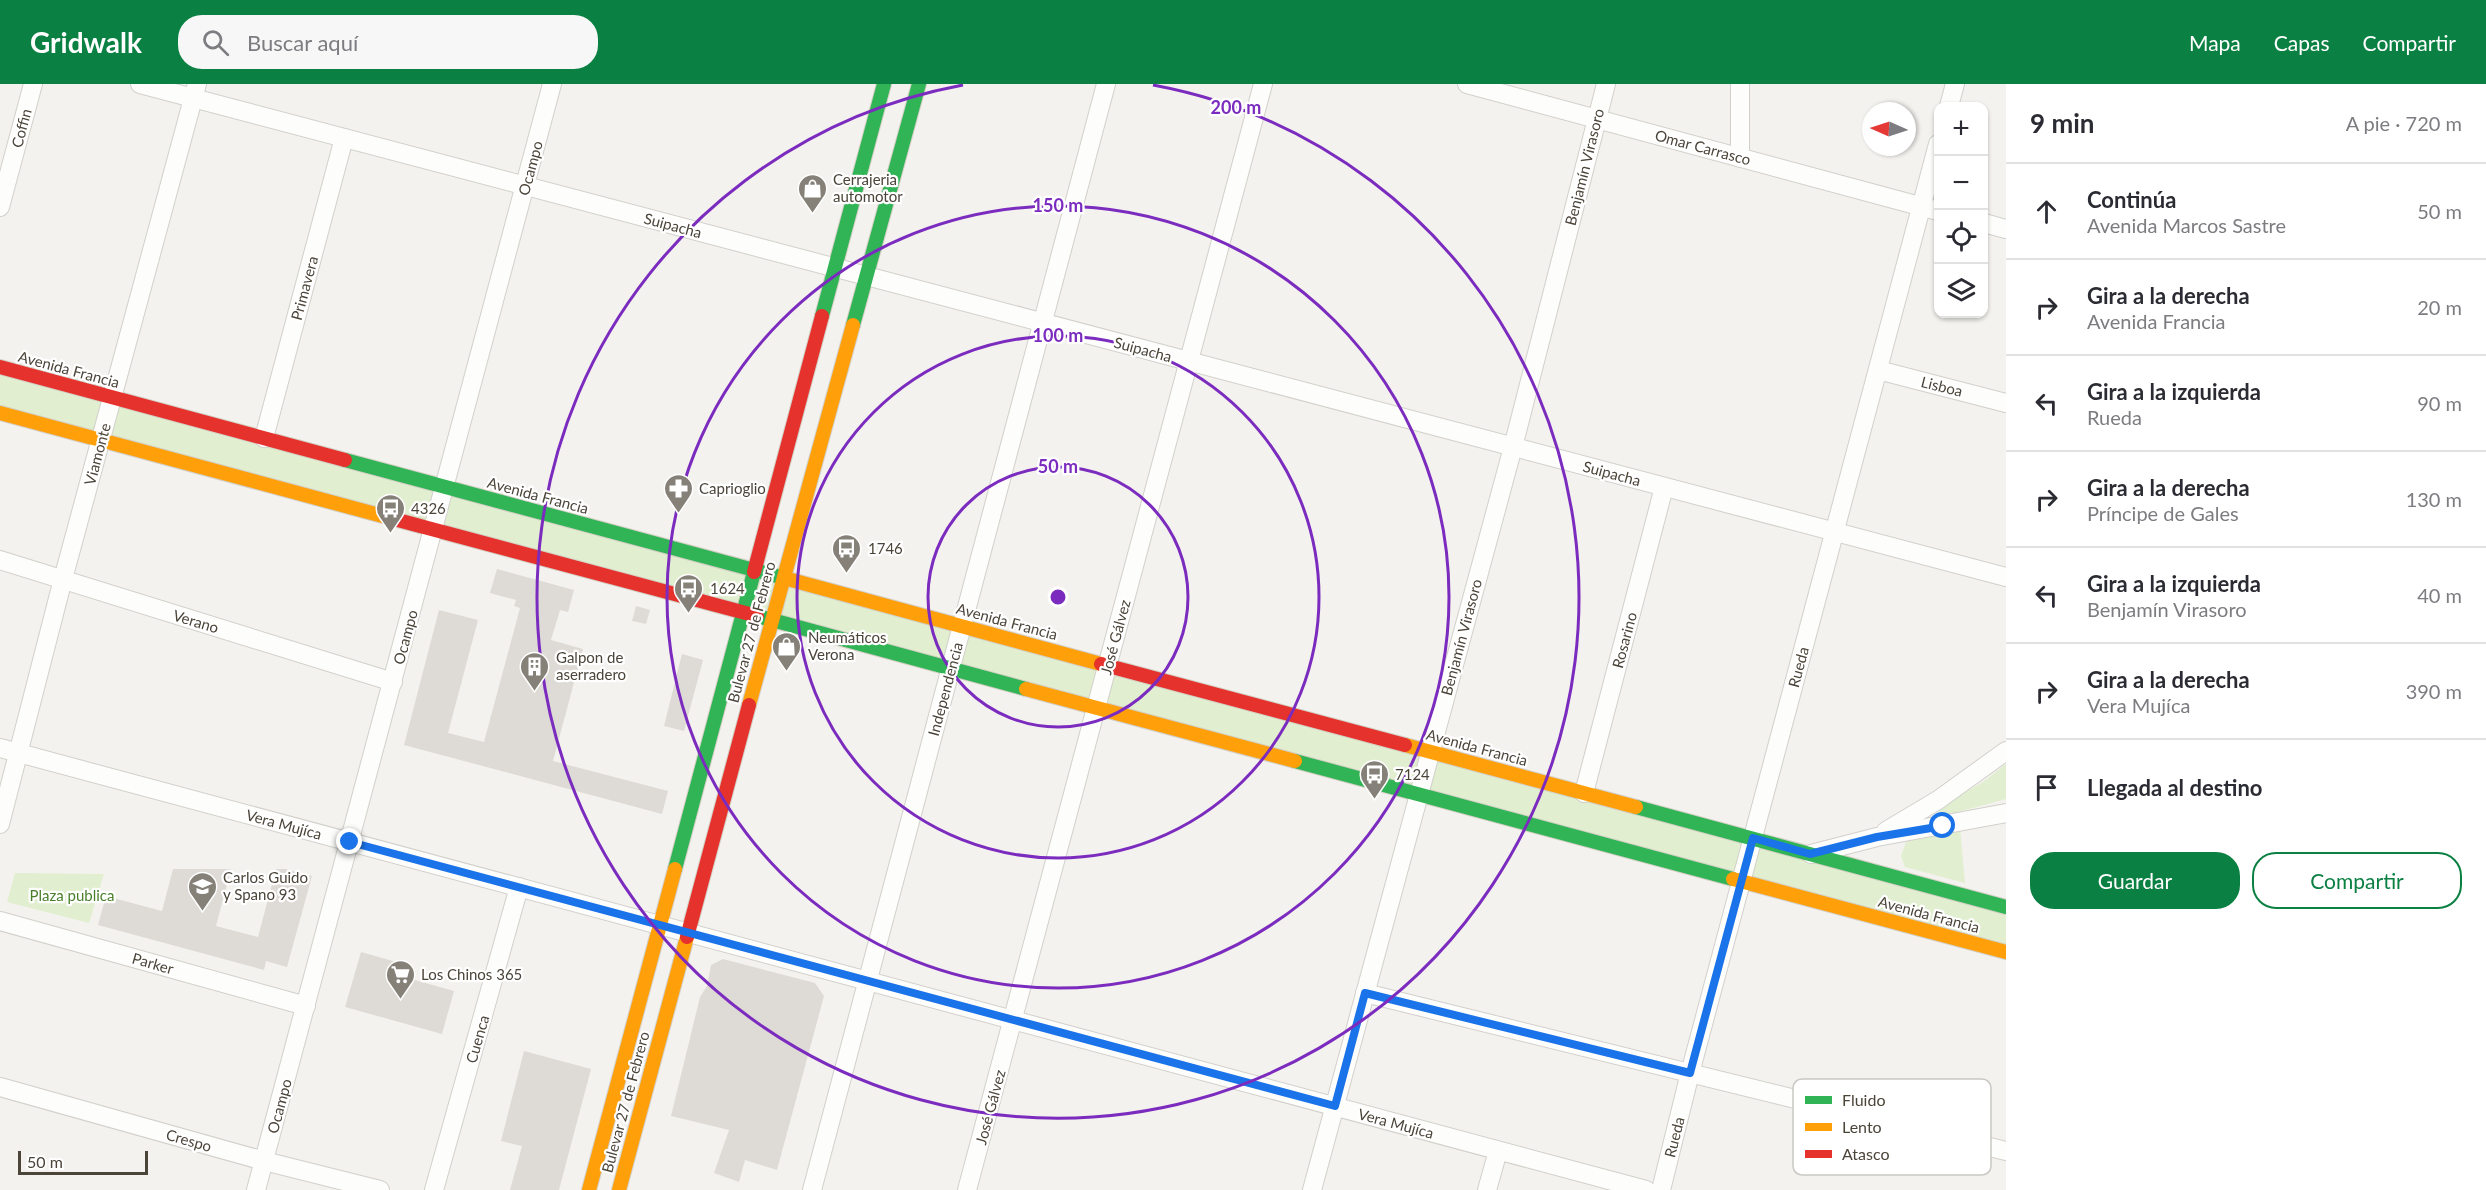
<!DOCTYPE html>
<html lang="es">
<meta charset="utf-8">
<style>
:root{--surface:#fff;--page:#f7f7f7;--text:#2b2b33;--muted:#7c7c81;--line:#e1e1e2;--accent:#0b8043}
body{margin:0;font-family:Lato,sans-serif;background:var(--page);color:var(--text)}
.controls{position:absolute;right:18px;top:18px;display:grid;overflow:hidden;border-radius:12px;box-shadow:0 2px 4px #0004}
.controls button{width:54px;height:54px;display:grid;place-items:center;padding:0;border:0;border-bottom:2px solid var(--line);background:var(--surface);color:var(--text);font:30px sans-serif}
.compass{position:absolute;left:1862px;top:18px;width:54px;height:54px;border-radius:50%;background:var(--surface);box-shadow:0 2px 4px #0004;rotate:273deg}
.scale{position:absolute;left:18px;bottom:15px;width:130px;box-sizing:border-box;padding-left:6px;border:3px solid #4b4439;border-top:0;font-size:16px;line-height:21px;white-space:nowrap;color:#4b4439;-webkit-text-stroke:4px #fff;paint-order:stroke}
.stop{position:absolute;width:18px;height:18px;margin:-14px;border:4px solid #1a73e8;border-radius:50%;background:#fff}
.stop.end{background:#1a73e8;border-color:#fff;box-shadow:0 2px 6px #0008}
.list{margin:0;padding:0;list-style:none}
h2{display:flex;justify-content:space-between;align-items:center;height:78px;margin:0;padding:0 24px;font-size:26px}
h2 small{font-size:20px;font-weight:400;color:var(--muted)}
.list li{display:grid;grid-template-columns:39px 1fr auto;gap:18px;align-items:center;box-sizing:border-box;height:96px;padding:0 24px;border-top:2px solid var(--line)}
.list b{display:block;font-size:22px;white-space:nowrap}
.list p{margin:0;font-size:20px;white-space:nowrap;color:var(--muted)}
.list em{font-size:20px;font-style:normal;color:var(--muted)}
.actions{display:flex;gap:12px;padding:18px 24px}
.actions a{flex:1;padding:14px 0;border:2px solid var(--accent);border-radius:24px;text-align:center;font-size:21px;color:var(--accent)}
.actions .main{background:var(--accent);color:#fff}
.icon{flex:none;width:33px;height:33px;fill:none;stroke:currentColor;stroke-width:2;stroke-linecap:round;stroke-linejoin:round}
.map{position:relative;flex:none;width:2006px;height:1106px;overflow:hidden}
header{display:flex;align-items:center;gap:36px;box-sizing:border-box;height:84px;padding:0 30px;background:var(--accent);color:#fff}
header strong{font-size:28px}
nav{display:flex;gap:33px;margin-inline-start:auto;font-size:21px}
.search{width:420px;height:54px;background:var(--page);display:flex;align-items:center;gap:15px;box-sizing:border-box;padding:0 21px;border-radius:24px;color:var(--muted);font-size:22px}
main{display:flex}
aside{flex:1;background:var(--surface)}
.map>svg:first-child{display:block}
</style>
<header>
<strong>Gridwalk</strong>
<div class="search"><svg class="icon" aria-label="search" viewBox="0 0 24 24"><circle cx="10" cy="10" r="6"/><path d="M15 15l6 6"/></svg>Buscar aquí</div>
<nav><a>Mapa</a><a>Capas</a><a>Compartir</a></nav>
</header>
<main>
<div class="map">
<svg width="2006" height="1106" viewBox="0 0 2006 1106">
<rect width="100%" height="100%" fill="#f4f2ee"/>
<g fill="#e1eecf">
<path d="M0,283L2006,823V868L0,329Z"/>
<path d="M2006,680V715L1947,731L1939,728L1940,723L1983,698Z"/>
<path d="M1960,744L1965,799L1905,783L1901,772L1906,758Z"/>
<path d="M15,789L104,790L89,839L7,818Z"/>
</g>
<g fill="#dedbd6">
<path d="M497,485L574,506L568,528L560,526L551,556L583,565L553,677L668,707L662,730L404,661L439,526L478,536L448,649L484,658L520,524L514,522L516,516L490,509Z"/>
<path d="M636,522L650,526L646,540L632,537Z"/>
<path d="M682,570L703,576L684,647L664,642Z"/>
<path d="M173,785H231L216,842L258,853L276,785H285L312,792L287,883L266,877L264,886L98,841L106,812L162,827Z"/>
<path d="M361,868L407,881L404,893L454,907L442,950L345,923Z"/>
<path d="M723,875L815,899L824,912L777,1086L745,1076L739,1098L714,1089L729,1046L671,1032L700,913L707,902L711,881Z"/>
<path d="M524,967L591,985L559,1106H510L522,1062L501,1057Z"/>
</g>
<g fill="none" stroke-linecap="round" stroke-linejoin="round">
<defs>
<g id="street">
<path d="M140,0L2006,493"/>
<path d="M1467,0L1938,127"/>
<path d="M1949,22L1955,0"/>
<path d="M1740,74V0"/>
<path d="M0,123L33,0"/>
<path d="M1984,139L2006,145"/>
<path d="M1878,286L2006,319"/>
<path d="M264,354L344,54"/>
<path d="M0,476L393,598"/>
<path d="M0,664L1646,1106"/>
<path d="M1584,709L1664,403"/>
<path d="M0,740L63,495L197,0"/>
<path d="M1886,747L1938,716L2006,667"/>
<path d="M1811,770L1877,753L2006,729"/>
<path d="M0,837L306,922"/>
<path d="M1365,909L2006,1067"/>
<path d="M0,1003L264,1077L380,1106"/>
<path d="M256,1106L552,0"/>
<path d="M434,1106L519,803"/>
<path d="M812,1106L1106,0"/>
<path d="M967,1106L1263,0"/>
<path d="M1312,1106L1513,363L1606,0"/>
<path d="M1487,1106L1498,1067"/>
<path d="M1661,1106L1690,989L1938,60"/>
</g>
<g id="fast">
<path d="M822,232L884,0"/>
<path d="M853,241L919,0"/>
<path d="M345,376L784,494"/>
<path d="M757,532L1026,605"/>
<path d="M1295,677L1733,795"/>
<path d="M1636,723L2006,823"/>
<path d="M675,785L754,488"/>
</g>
<g id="slow">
<path d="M0,329L394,435"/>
<path d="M784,494L1101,580"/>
<path d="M1026,605L1295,677"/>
<path d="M749,621L853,241"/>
<path d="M1405,661L1636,723"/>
<path d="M1733,795L2006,868"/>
<path d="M589,1106L675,785"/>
<path d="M619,1106L687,853"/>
</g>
<g id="jam">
<path d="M0,283L345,376"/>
<path d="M394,435L757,532"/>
<path d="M754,488L822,232"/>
<path d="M1101,580L1405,661"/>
<path d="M687,853L749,621"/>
</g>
</defs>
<use href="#street" stroke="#d2d0cb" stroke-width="20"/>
<use href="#fast" stroke="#d3cfc5" stroke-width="16"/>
<use href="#slow" stroke="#d3cfc5" stroke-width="16"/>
<use href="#jam" stroke="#d3cfc5" stroke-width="16"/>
<use href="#street" stroke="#fdfdfc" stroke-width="18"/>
<use href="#fast" stroke="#30b455" stroke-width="14"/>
<use href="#slow" stroke="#ff9f0a" stroke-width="14"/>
<use href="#jam" stroke="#e5322d" stroke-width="14"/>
</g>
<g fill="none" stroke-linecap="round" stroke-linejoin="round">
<path stroke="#1a73e8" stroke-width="8" d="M350,758L1335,1022L1365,909L1690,989L1753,754L1810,770L1877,753L1943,742"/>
</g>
<g fill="none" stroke="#7b2cbf" stroke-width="3">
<circle cx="1058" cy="513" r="130"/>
<circle cx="1058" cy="513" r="261"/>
<circle cx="1058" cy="513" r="391"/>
<path d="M1153 1A521 521 0 1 1 963 1"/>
</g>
<defs>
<symbol id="shop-pin" viewBox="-11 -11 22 30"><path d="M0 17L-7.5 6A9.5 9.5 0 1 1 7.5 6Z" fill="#868178" stroke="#fff"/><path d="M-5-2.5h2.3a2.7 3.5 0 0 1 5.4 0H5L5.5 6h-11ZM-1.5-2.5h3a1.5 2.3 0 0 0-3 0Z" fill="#fff"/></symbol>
<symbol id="pharmacy-pin" viewBox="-11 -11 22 30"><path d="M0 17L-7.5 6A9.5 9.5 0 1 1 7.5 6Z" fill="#868178" stroke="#fff"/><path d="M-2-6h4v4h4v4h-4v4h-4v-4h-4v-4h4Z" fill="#fff"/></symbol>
<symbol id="bus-pin" viewBox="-11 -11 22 30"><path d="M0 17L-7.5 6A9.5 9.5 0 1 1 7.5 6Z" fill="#868178" stroke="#fff"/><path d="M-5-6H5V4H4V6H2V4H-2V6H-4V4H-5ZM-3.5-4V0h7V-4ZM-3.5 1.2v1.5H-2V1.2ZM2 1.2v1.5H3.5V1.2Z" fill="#fff"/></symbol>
<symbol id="building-pin" viewBox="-11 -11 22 30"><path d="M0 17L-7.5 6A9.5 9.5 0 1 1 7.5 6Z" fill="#868178" stroke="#fff"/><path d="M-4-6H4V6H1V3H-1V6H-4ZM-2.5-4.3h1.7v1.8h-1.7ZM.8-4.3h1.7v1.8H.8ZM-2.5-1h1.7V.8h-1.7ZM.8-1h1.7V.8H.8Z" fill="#fff"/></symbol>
<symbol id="school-pin" viewBox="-11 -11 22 30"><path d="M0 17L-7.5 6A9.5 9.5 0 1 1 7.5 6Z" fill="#868178" stroke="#fff"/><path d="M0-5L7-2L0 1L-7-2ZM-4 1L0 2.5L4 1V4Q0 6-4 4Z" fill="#fff"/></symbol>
<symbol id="supermarket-pin" viewBox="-11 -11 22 30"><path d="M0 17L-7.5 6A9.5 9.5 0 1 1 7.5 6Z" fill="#868178" stroke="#fff"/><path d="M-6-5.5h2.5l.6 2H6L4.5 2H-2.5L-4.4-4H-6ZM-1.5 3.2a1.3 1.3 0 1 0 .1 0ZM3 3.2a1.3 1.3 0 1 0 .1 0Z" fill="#fff"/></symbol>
</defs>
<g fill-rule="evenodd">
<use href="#shop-pin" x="796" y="88" width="33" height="45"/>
<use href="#pharmacy-pin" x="662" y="388" width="33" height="45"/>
<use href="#bus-pin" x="374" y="408" width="33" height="45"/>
<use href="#bus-pin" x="830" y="448" width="33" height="45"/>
<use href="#bus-pin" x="672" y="488" width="33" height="45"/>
<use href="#shop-pin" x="770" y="546" width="33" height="45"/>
<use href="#building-pin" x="518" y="566" width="33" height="45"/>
<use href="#bus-pin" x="1358" y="674" width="33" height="45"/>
<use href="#school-pin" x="186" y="786" width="33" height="45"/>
<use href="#supermarket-pin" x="384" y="874" width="33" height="45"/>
</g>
<g text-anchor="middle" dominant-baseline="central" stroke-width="4.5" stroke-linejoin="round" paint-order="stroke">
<g font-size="15" fill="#4b4439" stroke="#fff">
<text transform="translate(21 44) rotate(-75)">Coffin</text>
<text transform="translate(1703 63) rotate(15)">Omar Carrasco</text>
<text transform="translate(1584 83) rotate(-76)">Benjamín Virasoro</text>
<text transform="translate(530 84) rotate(-75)">Ocampo</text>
<text transform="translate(673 141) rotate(15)">Suipacha</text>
<text transform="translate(304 204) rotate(-75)">Primavera</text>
<text transform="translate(1143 265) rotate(15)">Suipacha</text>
<text transform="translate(69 285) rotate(15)">Avenida Francia</text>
<text transform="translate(1942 302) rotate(14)">Lisboa</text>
<text transform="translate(97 370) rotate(-75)">Viamonte</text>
<text transform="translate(1612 389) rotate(15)">Suipacha</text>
<text transform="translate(538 411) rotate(15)">Avenida Francia</text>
<text transform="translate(196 537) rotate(17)">Verano</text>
<text transform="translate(1007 537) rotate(15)">Avenida Francia</text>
<text transform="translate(751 548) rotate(-75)">Bulevar 27 de Febrero</text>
<text transform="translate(405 553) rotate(-75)">Ocampo</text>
<text transform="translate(1115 553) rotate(-75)">José Gálvez</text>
<text transform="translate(1461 553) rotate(-75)">Benjamín Virasoro</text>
<text transform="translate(1624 556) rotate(-75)">Rosarino</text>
<text transform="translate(1798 583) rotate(-75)">Rueda</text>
<text transform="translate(945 605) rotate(-75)">Independencia</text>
<text transform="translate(1477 663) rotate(15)">Avenida Francia</text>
<text transform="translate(284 740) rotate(15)">Vera Mujíca</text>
<text transform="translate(1929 830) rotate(15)">Avenida Francia</text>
<text transform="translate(153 879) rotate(16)">Parker</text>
<text transform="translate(477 955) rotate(-74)">Cuenca</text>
<text transform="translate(625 1018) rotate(-75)">Bulevar 27 de Febrero</text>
<text transform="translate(279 1022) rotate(-75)">Ocampo</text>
<text transform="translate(990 1023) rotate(-75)">José Gálvez</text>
<text transform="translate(1396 1039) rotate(15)">Vera Mujíca</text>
<text transform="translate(1674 1053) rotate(-76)">Rueda</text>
<text transform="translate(189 1056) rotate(16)">Crespo</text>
</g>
<g font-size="15" fill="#4b4439" stroke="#fff" text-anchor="start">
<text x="833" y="95">Cerrajeria<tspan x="833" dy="17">automotor</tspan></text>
<text x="699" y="404">Caprioglio</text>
<text x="411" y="424">4326</text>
<text x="868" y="464">1746</text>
<text x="710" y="504">1624</text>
<text x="808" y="553">Neumáticos<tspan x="808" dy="17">Verona</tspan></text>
<text x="556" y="573">Galpon de<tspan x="556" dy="17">aserradero</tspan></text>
<text x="1395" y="690">7124</text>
<text x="223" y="793">Carlos Guido<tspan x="223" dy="17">y Spano 93</tspan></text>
<text x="421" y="890">Los Chinos 365</text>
</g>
<g font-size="15" fill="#4a7f2a" stroke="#fff">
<text x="72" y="811">Plaza publica</text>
</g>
</g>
<rect x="1793" y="995" width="198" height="96" rx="9" fill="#fff" stroke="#c9c7c4" stroke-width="1.5"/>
<rect x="1805" y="1012" width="27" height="8" fill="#30b455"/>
<rect x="1805" y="1039" width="27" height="8" fill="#ff9f0a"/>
<rect x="1805" y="1066" width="27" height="8" fill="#e5322d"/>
<g font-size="16" fill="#4b4439">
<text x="1842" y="1022">Fluido</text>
<text x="1842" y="1049">Lento</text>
<text x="1842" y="1076">Atasco</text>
</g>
<circle cx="1058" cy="513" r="9" fill="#7b2cbf" stroke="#fff" stroke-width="3"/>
<g font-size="18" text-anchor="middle" font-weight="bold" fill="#7b2cbf" stroke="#fff" stroke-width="4.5" stroke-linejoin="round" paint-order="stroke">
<text x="1236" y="30">200 m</text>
<text x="1058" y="128">150 m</text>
<text x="1058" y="258">100 m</text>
<text x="1058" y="389">50 m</text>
</g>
</svg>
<div class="controls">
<button>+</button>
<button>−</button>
<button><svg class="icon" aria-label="locate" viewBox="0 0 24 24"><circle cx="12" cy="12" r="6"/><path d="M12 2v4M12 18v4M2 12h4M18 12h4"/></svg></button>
<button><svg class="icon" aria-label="layers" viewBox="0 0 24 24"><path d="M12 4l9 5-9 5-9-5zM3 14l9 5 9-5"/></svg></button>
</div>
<svg class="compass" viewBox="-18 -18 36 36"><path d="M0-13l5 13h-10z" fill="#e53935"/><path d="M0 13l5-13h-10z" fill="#7c7c81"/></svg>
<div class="scale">50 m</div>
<div class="stop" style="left:1943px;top:742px"></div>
<div class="stop end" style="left:350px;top:758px"></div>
</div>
<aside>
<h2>9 min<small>A pie · 720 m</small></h2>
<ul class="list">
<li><svg class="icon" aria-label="ahead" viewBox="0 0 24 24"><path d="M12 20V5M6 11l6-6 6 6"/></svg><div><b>Continúa</b><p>Avenida Marcos Sastre</p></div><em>50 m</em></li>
<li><svg class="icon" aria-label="right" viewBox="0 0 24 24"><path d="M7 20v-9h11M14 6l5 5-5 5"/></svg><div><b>Gira a la derecha</b><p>Avenida Francia</p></div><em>20 m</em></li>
<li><svg class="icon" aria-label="left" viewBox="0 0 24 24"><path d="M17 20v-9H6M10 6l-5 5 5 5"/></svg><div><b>Gira a la izquierda</b><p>Rueda</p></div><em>90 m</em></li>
<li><svg class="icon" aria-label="right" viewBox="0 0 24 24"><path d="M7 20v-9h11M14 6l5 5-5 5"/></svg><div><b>Gira a la derecha</b><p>Príncipe de Gales</p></div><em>130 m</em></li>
<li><svg class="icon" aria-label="left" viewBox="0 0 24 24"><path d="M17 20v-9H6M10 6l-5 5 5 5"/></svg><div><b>Gira a la izquierda</b><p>Benjamín Virasoro</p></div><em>40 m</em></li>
<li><svg class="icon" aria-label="right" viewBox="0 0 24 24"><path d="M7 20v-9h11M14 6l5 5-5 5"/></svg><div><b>Gira a la derecha</b><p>Vera Mujíca</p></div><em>390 m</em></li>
<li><svg class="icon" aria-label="arrive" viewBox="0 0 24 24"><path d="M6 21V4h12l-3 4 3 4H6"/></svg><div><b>Llegada al destino</b></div></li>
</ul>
<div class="actions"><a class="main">Guardar</a><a>Compartir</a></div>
</aside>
</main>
